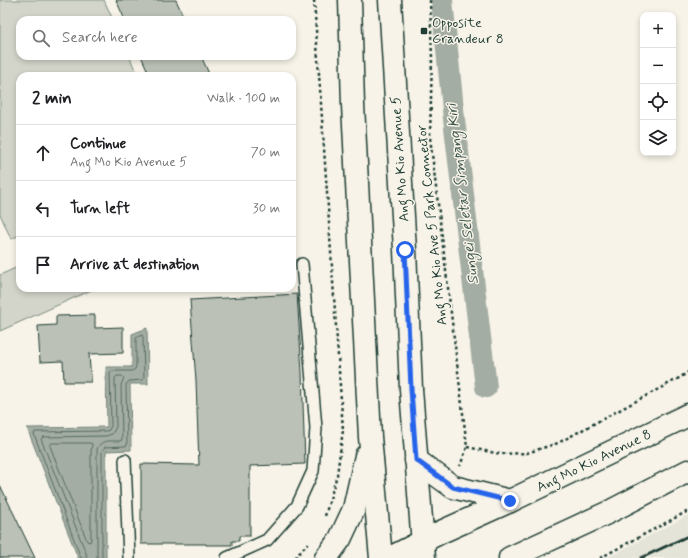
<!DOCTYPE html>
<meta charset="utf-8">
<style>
:root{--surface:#fff;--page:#f6f6f6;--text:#202124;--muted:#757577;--line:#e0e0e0}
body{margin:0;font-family:Mynerve,sans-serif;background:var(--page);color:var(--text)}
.controls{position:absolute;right:12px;top:12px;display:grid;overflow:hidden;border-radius:8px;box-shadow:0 2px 6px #0003}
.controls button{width:36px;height:36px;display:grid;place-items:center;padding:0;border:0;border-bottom:1px solid var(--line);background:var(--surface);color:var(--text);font:20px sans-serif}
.stop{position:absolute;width:12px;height:12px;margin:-9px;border:3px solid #2563eb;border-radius:50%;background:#fff}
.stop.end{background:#2563eb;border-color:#fff;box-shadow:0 1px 4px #0008}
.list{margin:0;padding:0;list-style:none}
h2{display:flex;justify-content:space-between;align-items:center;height:52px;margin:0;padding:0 16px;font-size:17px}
h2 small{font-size:13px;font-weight:400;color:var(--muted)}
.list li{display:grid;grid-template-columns:26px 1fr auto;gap:12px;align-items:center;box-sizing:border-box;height:56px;padding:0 16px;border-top:1px solid var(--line)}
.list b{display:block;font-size:15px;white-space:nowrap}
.list p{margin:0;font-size:13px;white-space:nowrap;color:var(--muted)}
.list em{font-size:13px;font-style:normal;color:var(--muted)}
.icon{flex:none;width:22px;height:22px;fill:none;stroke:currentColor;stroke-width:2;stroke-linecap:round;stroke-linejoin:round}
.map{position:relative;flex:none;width:688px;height:558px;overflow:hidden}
.search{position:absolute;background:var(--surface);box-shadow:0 2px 6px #0003;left:16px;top:16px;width:280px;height:44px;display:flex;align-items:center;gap:10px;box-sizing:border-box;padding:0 14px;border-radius:12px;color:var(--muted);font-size:15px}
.panel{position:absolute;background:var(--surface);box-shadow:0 2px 6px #0003;left:16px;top:72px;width:280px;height:220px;border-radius:12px}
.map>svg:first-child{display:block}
</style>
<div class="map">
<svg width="688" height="558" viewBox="0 0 688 558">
<rect width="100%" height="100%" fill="#f7f3e8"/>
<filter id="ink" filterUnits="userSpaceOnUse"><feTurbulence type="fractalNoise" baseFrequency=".025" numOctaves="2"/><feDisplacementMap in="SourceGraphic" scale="8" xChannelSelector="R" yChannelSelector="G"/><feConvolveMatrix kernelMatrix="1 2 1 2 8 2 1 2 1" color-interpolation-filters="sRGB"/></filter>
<g filter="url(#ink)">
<path fill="#e5e4d9" d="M688,515V558H606L670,525Z"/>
<g fill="#d3d5ca" stroke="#79897f">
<path d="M0,0H104L113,20H20V56H129L138,76H20V235L11,239L0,214Z"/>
<path d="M20,266V288H96L0,331V275Z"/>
</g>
<path fill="#a4ada3" stroke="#6f8077" d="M147,328L148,384H130L131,450L106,451V558H78L27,428L107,427L106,367H132V334Z"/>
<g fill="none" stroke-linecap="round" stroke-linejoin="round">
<g stroke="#546a60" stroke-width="1">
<path d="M52,443H90L92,444L91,452V540L90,542L87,541L50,446Z"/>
<path d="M81,558L34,434L35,432L106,431L109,430L111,426L110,372L112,371H132L135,369L136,366V338L142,335L143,337L144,379L142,380L130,381L126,384L127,445L125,446L105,447L102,451V558"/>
<path d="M87,558L86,553L41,439L43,437L106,436L112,434L116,427L115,378L117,376H122L124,378L121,385L122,440L120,441C110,441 100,439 97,450V558"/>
</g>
<path stroke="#a4ada3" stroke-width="22" d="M442,0L454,119L486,387"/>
</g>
<g fill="#bbc1b6" stroke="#1f3d34">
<path d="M116,0H176L185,20H125Z"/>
<path d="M141,56H201L210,76H150Z"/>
<path d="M297,294L302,372L305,464L250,466V536H239V541H232V545H206V544H141V464L199,465L196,381L190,300Z"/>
<path d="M95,315V328L123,327V353L89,354L91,382H64L63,361L40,362L38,326L56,325V316Z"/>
<path d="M0,485L35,558H0Z"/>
</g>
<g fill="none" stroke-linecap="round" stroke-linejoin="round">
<defs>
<g id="lane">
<path d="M125,460L129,558"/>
<path d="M227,558L267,540L297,506L313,471L316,428L302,264"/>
</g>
<g id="primary">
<path d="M350,0L353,105L370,437L381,558"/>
<path d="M390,0L405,250L411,389L424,558"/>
<path d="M416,460L453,487L510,501"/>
<path d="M326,558L340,539L354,509L366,456"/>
<path d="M390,558L441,532L510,501L688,415"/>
<path d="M510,558L607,513L688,471"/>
</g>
</defs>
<use href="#lane" stroke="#1f3d34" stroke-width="14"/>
<use href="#primary" stroke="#1f3d34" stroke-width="25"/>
<g stroke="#1f3d34" stroke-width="2.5" stroke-dasharray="3 3" stroke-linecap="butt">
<path d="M314,0L343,430L337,475L325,516"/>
<path d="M430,0L432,58L430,137L467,447L460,466"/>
<path d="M467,447L500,454L527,453L558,443L681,377L688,372"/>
<path d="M295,558L308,543"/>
<path d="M600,558L688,511"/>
</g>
<use href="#lane" stroke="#f7f3e8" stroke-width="11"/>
<use href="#primary" stroke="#f7f3e8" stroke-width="22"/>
<path stroke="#1f3d34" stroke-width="3" d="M641,558L688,536"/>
</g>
</g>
<g fill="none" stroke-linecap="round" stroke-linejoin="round" filter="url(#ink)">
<path stroke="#2563eb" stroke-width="5" d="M405,250L411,389L416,460L453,487L510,501"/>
</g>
<rect fill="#1f3d34" stroke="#f7f3e8" stroke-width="1.5" x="420" y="27" width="8" height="8" rx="2"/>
<g text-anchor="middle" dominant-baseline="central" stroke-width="3" stroke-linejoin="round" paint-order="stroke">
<g font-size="14" fill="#1f3d34" stroke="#f7f3e8" text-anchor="start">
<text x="432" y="23">Opposite<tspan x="432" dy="16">Grandeur 8</tspan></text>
</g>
<g font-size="14" fill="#1f3d34" stroke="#f7f3e8">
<text transform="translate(400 159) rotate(-94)">Ang Mo Kio Avenue 5</text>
<text transform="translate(432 225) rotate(-96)">Ang Mo Kio Ave 5 Park Connector</text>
<text transform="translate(594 461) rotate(-26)">Ang Mo Kio Avenue 8</text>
</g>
<g font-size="15" font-style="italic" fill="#405950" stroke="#f7f3e8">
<text transform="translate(463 194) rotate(-97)">Sungei Seletar Simpang Kiri</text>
</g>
</g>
</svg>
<div class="controls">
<button>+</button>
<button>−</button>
<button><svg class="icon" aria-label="locate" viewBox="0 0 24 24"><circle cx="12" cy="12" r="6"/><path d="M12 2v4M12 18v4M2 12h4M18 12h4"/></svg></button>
<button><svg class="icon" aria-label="layers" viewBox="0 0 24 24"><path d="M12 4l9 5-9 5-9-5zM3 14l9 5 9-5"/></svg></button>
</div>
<div class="stop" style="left:405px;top:250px"></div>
<div class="stop end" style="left:510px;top:501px"></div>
<div class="search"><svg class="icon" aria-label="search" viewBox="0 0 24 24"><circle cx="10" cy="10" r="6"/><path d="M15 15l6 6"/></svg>Search here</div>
<section class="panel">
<h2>2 min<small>Walk · 100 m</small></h2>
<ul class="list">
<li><svg class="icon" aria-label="ahead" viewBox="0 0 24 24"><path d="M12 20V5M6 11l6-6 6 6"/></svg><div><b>Continue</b><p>Ang Mo Kio Avenue 5</p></div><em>70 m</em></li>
<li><svg class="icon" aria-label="left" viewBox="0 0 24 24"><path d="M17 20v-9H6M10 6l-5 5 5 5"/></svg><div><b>Turn left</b></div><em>30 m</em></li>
<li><svg class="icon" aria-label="arrive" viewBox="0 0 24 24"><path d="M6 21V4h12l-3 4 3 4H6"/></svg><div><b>Arrive at destination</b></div></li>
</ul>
</section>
</div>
